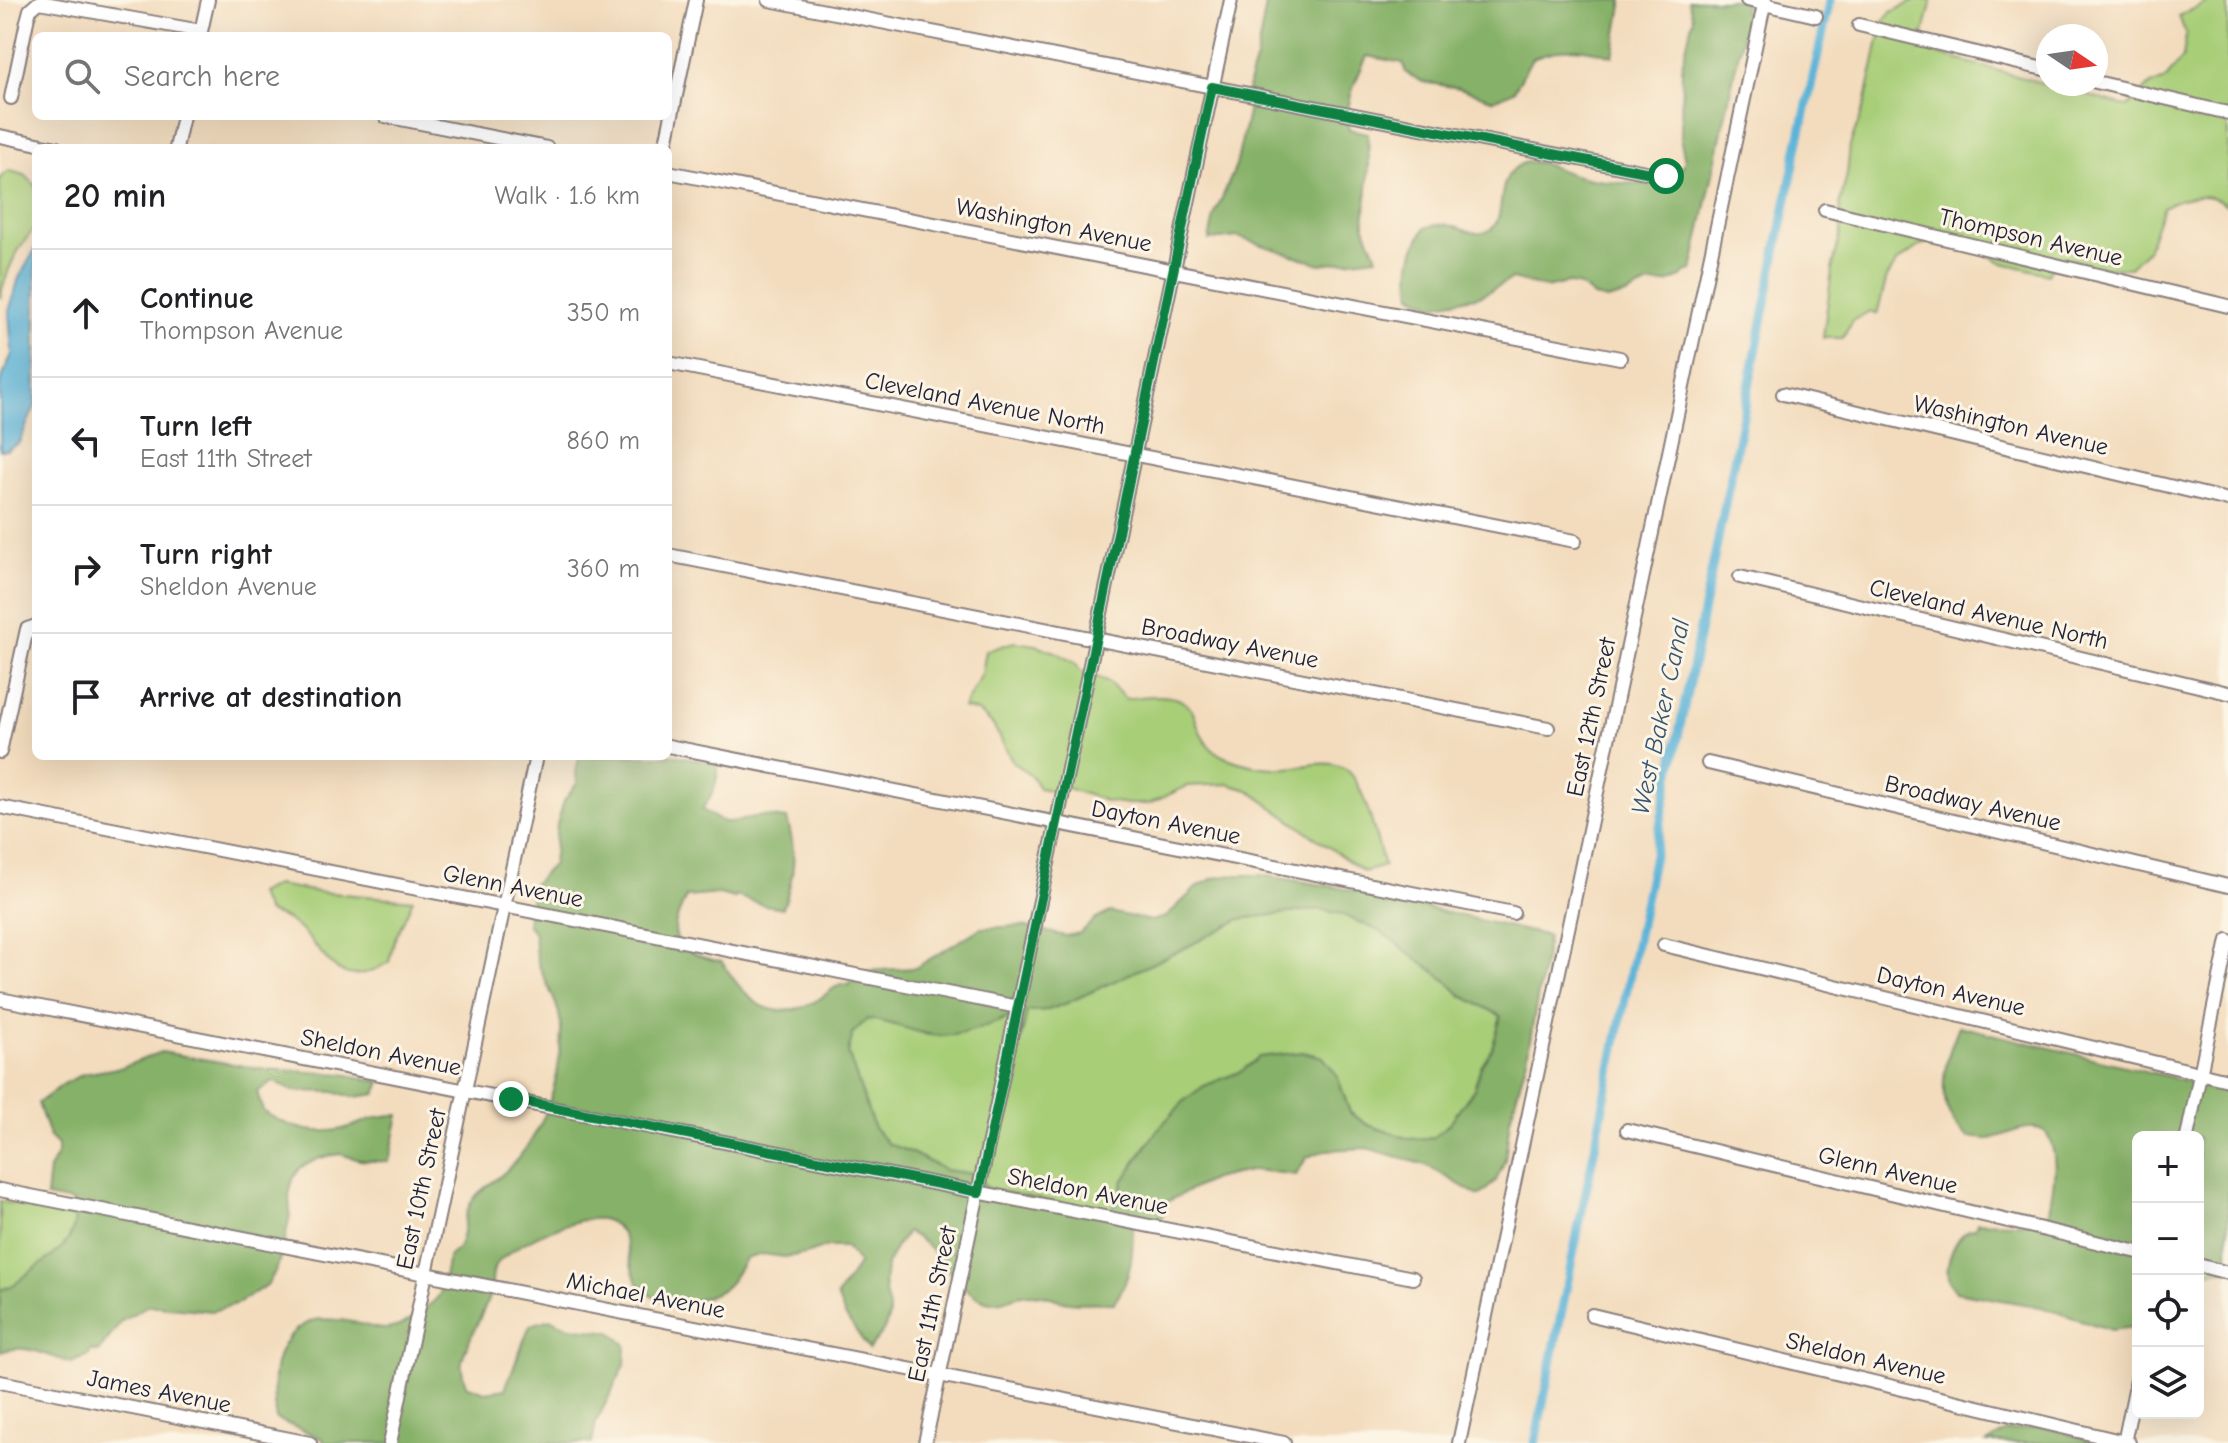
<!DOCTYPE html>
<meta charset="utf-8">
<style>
:root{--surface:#fff;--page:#f6f6f6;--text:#202124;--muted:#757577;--line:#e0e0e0}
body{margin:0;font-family:"Comic Neue",sans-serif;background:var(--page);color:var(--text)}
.controls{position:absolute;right:24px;bottom:24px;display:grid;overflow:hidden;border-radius:12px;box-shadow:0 8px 32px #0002}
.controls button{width:72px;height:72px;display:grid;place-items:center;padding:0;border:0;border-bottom:2px solid var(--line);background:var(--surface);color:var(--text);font:40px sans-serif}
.compass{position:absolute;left:2036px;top:24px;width:72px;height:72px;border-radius:50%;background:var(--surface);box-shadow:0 8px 32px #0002;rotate:103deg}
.stop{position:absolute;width:24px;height:24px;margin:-18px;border:6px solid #0b8043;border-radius:50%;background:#fff}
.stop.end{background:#0b8043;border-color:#fff;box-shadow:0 2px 8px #0008}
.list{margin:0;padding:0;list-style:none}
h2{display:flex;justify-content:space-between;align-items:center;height:104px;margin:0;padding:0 32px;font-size:34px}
h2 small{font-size:26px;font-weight:400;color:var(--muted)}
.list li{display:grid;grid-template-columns:52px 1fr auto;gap:24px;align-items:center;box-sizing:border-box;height:128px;padding:0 32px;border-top:2px solid var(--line)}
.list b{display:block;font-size:30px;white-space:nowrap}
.list p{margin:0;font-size:26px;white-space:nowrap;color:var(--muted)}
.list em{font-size:26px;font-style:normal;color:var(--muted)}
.icon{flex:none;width:44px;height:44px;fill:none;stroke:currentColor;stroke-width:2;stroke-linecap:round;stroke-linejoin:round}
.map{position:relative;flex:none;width:2228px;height:1443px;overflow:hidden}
.search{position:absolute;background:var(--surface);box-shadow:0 8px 32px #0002;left:32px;top:32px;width:640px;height:88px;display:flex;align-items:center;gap:20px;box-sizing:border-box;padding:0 28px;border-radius:12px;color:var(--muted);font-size:30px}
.panel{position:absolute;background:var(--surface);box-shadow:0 8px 32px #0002;left:32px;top:144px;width:640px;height:616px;border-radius:12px}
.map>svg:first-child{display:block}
</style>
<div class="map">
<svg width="2228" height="1443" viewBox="0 0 2228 1443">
<rect width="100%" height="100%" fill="#fcf5e5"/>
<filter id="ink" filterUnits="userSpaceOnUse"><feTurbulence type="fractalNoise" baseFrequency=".0125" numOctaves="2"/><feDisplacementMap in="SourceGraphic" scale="16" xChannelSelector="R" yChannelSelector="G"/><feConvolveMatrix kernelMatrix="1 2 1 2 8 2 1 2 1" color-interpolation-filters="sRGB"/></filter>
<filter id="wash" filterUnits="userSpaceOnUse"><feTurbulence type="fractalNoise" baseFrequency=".006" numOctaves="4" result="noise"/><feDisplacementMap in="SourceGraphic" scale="32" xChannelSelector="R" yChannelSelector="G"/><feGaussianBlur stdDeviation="1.8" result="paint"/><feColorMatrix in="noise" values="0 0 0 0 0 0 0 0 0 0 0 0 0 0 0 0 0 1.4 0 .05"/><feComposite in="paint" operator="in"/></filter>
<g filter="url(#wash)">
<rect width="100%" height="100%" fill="#f3dcbd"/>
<g fill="#a8ce78" stroke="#65785a" stroke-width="2">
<path d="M1917,0H1932L1920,49L2128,107L2151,84L2164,81L2183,57L2186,35L2179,16L2212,0H2228V206C2209,189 2182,197 2163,207L2147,250L2129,268L2103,267L2058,256L2048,274L2003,263L1982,252L1938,238L1921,245L1898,261L1887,277L1877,314L1870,311L1852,321L1843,338H1823L1832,270L1841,232L1840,202L1847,175L1850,145L1865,105L1883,21L1891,12Z"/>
<path d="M10,171L25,175L36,186V227C16,249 6,271 0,299V179L3,174Z"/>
<path d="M1014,642L1036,645L1057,653L1076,664L1080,671L1107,681L1126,699C1225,683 1174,736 1227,758C1245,765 1268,769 1287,768C1307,767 1329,757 1347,770C1364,783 1378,845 1384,866L1364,872L1248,790L1228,784L1187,786L1149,804H1128L1106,801L1064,787L1054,791L1039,788L1032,777L1013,762L993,725L978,712L963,708L982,674L986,651Z"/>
<path d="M276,885L318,892L413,900L394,941L389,962C332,998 329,949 291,922C284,917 276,915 267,912L258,894Z"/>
<path d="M1320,909L1341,914L1380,931L1447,981L1461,995L1502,1016L1492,1049L1481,1066L1474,1089L1449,1124L1433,1138L1409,1139L1368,1125L1350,1112L1337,1075L1259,1057L1242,1071L1204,1086L1172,1114L1145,1147L1123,1182L1119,1201L1108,1213L989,1189L973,1174L945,1170L908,1151L888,1145L874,1129L848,1053L853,1033L867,1019L888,1021L928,1035L989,1025L1027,1011L1048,1010L1067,1003L1183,949L1240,919Z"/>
<path d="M0,1201L77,1218L67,1244L51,1259L34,1269L19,1284L0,1290Z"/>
</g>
<g fill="#86b168" stroke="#546a52" stroke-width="2" fill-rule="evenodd">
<path d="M1267,0H1623L1613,56C1578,45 1567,46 1532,58L1514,91L1494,100L1459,88L1423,82L1406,73L1403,63L1367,56C1356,80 1344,102 1349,129L1368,133L1369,165L1364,225L1377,257L1320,264L1238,237L1209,240L1214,216L1236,166L1248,113V84L1256,59Z"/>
<path d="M1688,0H1745L1743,11L1747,14L1692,271L1685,273L1683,276L1668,283L1649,284L1626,295L1607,300L1595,297L1580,286L1566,283L1546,288L1512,279L1480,296L1433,305L1412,295C1408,269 1411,250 1425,228C1453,215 1469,242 1490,230C1508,218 1493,180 1519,165C1536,155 1560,172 1578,176C1608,184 1645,185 1676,182L1685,161L1681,142L1682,65L1693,18Z"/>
<path d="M668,754L718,764C718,782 713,795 702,809C725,827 729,823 755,817C765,815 777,818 787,819C797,854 795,874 783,908L764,905L736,896L735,898L719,894L686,897C683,906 675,918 675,928C675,953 704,958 722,962C746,1000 769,1025 814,1002C824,997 831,989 841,984L849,985L855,976L865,971L915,968L981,928L1023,926L1065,936L1080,933L1096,919L1110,912L1151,921L1166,917L1197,887L1214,878L1234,875H1261L1336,887L1548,936L1527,1058L1510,1119L1505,1160L1496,1181L1479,1196L1426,1165L1367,1148L1326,1150L1307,1157L1296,1175L1255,1170L1235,1174L1213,1179L1168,1201L1161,1219L1133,1213C1133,1245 1134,1276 1114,1303H1107C1093,1301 1077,1305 1064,1301C1048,1297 1039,1292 1022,1295C1009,1297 999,1305 986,1301C952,1288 940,1247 907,1232C892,1250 882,1267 885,1291C885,1297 889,1304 889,1310C890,1325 878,1339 869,1349L845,1316L837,1296L859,1263L846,1247H825L806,1254L784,1257L763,1254L745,1259C729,1287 726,1291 696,1300C681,1303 668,1304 654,1297C619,1281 639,1231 605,1220C580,1212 512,1244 496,1265C490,1272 494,1285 490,1294C483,1316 467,1340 462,1361C460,1369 464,1377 466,1385L485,1392L505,1389L530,1325L551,1319L570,1327L611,1332L626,1345L625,1365L596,1422L592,1443H324L323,1439L276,1419C270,1381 272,1335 314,1320C320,1318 332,1320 338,1320C354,1320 370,1329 386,1329C404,1328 420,1312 433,1302C447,1290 442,1272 449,1257C451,1253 455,1252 458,1248C464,1238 463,1220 469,1207C476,1190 494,1183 507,1170C544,1134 561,1083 561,1032C562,995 531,973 535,934L527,924L533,884L553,864L557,824L564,801L577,783L576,773L579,756H668ZM1320,909L1341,914L1380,931L1447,981L1461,995L1501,1016L1492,1049L1481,1066L1474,1089L1449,1124L1433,1138L1409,1139L1368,1125L1350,1113L1337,1075L1323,1057L1303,1052L1259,1057L1242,1071L1204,1086L1186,1099L1157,1130L1123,1182L1119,1201L1107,1213L989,1189L973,1174L945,1170L908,1151L888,1144L874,1128L848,1053L853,1033L867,1019C888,1021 907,1030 927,1034C958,1040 984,1026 1012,1016L1020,1022L1021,1040L1027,1011L1048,1010L1067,1003L1183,949L1240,919Z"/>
<path d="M1959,1026L2228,1091V1269L2198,1274V1137H2138V1324L2133,1327L2111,1330L2041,1307L1956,1292C1954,1289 1951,1285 1949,1281C1943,1265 1956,1231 1975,1228L1977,1222L2017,1223L2048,1219C2051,1190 2063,1159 2045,1131C2026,1121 2007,1137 1988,1139C1982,1139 1975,1137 1969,1138C1931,1108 1943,1064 1959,1026Z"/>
<path d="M161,1052L263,1069L343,1074L381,1082L376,1094L355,1097L334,1092L292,1091L274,1081L257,1092L263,1111C286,1126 314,1136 343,1129C365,1123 374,1115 399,1115L389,1162L360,1160L340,1154L320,1158L301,1167L293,1179L289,1195L290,1214L283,1250L275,1272L267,1285L236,1304L212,1311L148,1305L122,1321L98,1352L91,1350L89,1355L71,1363C46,1355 26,1343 0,1352V1290C22,1283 20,1278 37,1267C62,1250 81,1236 73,1202L46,1197L49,1169L58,1153V1145L49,1136L38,1103L65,1083L83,1074L123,1067Z"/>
<path d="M2040,1427L2070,1434L2094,1443H1987L2006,1431Z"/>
</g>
<path fill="#5bb3d8" stroke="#3e6a8a" stroke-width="2" d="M36,248V404L19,443L6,450H0V383L12,354L9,311L19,278Z"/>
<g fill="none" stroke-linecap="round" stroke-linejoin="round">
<path stroke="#5bb3d8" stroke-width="9" d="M1535,1443L1796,154L1830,0"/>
</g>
</g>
<g filter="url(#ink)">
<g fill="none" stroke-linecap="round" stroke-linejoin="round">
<defs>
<g id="minor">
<path d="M769,0L1666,176"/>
<path d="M1747,0L1816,16"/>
<path d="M1859,25L2048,70"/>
<path d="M200,36L208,0"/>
<path d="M2096,82L2228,113"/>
<path d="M11,98L27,21L30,10L39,2L201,31"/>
<path d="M385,116L547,148"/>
<path d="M0,136L57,148"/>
<path d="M176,148L183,116"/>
<path d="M665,148L696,0"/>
<path d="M668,172L1620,358"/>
<path d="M1825,210L2228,306"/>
<path d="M668,363L1575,541"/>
<path d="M1783,394L2228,500"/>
<path d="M668,555L1548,728"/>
<path d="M1740,577L2228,693"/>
<path d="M668,746L1513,913"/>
<path d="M0,752L27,629L36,626"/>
<path d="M1708,763L2228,886"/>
<path d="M0,807L1018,1007"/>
<path d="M1664,945L2228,1080"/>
<path d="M0,999L1413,1278"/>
<path d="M1627,1130L2138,1252"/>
<path d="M2187,1137L2228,940"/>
<path d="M0,1190L1284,1443"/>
<path d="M2198,1265L2228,1273"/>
<path d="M1592,1315L2129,1443"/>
<path d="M0,1382L310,1443"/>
<path d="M390,1443L536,756"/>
<path d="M925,1443L1231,0"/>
<path d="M1459,1443L1765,0"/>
<path d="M2124,1443L2138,1375"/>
</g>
</defs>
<use href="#minor" stroke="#8a7f7c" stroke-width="16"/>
<use href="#minor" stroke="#fff" stroke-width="12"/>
</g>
</g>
<g fill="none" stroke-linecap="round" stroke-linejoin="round" filter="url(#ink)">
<path stroke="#0b8043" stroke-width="10" d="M511,1099L979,1192L1212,87L1666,176"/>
</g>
<g text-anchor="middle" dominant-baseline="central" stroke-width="6" stroke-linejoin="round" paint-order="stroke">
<g font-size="24" fill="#22223b" stroke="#fcf5e5">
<text transform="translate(1054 225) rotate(11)">Washington Avenue</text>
<text transform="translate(2031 237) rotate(13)">Thompson Avenue</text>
<text transform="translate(985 403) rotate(11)">Cleveland Avenue North</text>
<text transform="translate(2011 425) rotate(13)">Washington Avenue</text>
<text transform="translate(1989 614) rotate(13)">Cleveland Avenue North</text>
<text transform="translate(1230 643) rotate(11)">Broadway Avenue</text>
<text transform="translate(1591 717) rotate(-78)">East 12th Street</text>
<text transform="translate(1973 803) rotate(13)">Broadway Avenue</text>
<text transform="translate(1166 822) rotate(11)">Dayton Avenue</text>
<text transform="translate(513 886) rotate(11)">Glenn Avenue</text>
<text transform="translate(1951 991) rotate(13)">Dayton Avenue</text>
<text transform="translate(381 1052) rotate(11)">Sheldon Avenue</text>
<text transform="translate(1888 1170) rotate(13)">Glenn Avenue</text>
<text transform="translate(421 1189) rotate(-78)">East 10th Street</text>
<text transform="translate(1088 1191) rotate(11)">Sheldon Avenue</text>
<text transform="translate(646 1295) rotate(11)">Michael Avenue</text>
<text transform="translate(932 1304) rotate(-78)">East 11th Street</text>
<text transform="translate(1866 1358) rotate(13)">Sheldon Avenue</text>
<text transform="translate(159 1391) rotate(11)">James Avenue</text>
</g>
<g font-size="26" font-style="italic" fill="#365572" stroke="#fcf5e5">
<text transform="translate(1661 717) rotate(-78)">West Baker Canal</text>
</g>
</g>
</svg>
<div class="controls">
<button>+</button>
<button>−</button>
<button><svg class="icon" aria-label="locate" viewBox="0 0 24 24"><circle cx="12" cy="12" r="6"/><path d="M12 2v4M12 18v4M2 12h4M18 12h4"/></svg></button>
<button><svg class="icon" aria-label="layers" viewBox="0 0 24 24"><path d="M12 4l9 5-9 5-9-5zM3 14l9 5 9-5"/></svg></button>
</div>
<svg class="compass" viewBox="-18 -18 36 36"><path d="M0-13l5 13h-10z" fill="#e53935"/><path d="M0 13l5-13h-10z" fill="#757577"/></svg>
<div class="stop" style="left:1666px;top:176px"></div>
<div class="stop end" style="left:511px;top:1099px"></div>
<div class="search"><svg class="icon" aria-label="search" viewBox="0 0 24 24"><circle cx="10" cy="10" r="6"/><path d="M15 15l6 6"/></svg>Search here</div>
<section class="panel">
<h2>20 min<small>Walk · 1.6 km</small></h2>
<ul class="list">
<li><svg class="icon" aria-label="ahead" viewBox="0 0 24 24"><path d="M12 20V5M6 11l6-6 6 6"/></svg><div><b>Continue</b><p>Thompson Avenue</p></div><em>350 m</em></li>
<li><svg class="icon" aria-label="left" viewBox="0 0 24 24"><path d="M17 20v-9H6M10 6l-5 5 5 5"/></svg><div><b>Turn left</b><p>East 11th Street</p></div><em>860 m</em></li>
<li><svg class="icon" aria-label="right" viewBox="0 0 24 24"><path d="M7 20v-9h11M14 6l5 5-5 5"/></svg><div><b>Turn right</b><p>Sheldon Avenue</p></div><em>360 m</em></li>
<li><svg class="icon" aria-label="arrive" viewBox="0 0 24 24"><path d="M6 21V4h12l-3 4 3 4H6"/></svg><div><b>Arrive at destination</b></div></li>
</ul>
</section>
</div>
